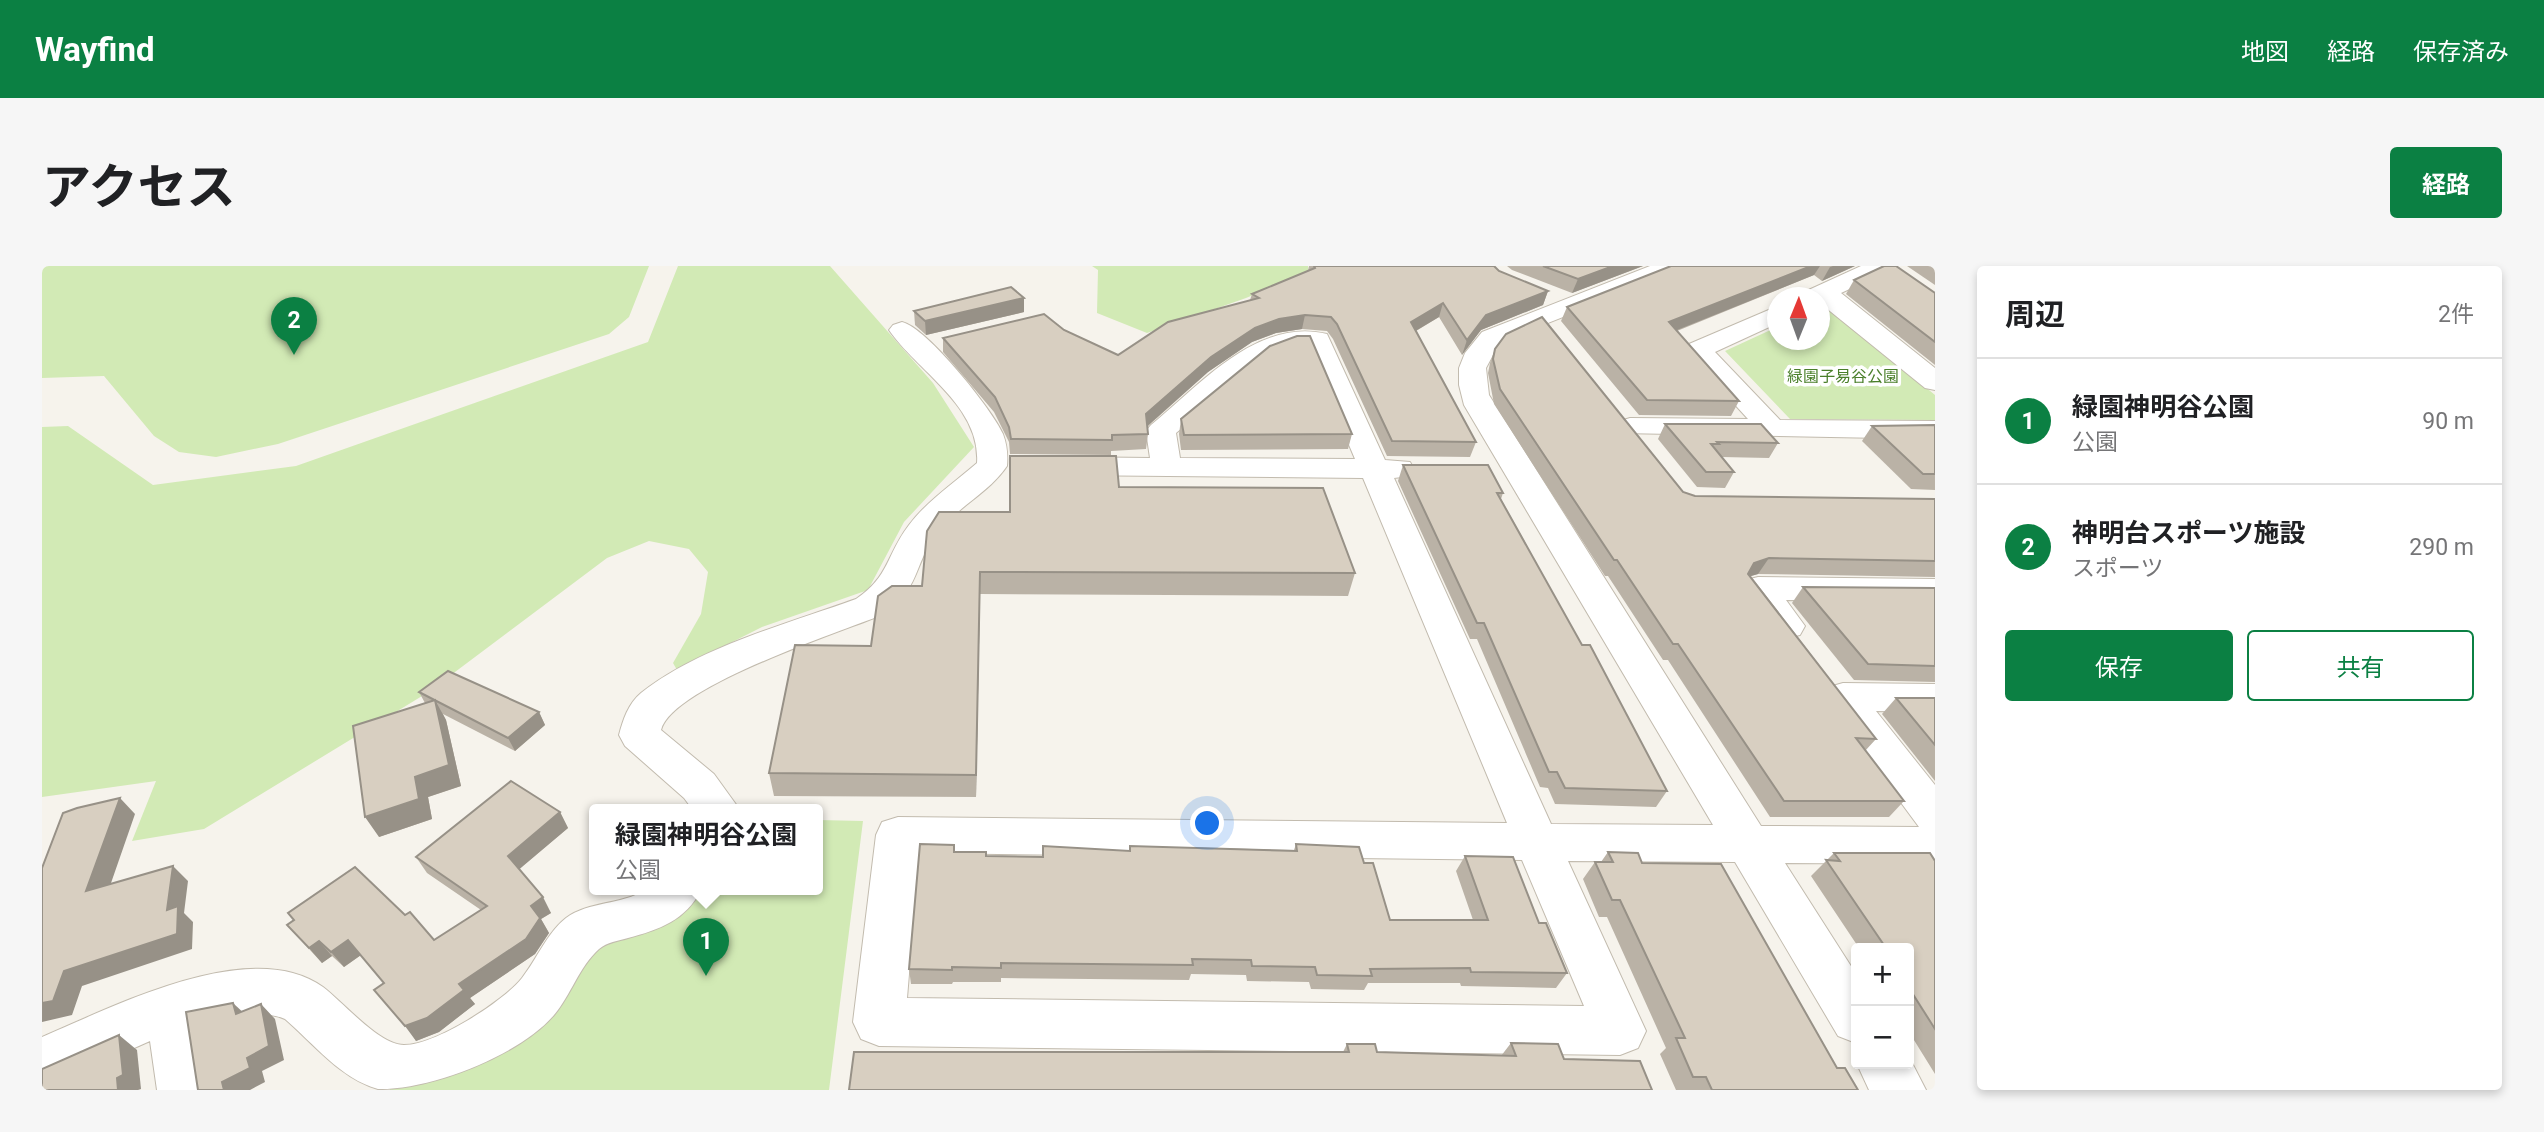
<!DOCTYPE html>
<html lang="ja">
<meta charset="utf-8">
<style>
:root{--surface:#fff;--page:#f6f6f6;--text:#202124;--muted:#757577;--line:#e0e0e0;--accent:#0b8043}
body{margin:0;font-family:Roboto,"Noto Sans JP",sans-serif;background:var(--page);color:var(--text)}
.controls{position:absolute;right:21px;bottom:21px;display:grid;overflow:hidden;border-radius:7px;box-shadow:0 4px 10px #0003}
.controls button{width:63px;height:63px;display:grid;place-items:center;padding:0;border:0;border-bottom:2px solid var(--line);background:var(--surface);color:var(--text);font:35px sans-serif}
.compass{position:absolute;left:1725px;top:21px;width:63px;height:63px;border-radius:50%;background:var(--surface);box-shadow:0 4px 10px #0003;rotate:1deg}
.you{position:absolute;left:1166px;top:558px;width:24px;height:24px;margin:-18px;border:5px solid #fff;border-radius:50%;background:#1a73e8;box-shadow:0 0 0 10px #1a73e833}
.badge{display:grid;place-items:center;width:46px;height:46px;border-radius:50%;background:var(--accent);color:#fff;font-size:23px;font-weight:700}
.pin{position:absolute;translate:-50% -58px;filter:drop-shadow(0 2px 4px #0008)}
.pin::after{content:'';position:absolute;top:37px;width:24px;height:21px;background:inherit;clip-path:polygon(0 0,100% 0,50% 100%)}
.popup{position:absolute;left:547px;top:538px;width:234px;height:91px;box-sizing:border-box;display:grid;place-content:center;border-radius:7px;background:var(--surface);filter:drop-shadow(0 2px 5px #0005);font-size:23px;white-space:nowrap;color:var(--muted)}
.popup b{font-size:26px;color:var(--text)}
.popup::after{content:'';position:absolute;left:50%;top:100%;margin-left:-14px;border:14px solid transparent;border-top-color:var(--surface)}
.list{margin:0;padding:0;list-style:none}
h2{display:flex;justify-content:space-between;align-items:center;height:91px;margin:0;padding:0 28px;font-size:30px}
h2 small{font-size:23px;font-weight:400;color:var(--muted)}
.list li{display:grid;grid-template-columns:46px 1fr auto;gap:21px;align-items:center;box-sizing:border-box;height:126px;padding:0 28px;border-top:2px solid var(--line)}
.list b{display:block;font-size:26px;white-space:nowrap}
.list p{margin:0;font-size:23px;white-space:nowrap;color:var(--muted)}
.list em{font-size:23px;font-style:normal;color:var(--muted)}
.actions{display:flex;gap:14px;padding:21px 28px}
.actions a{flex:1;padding:16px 0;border:2px solid var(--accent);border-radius:7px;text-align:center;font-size:24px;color:var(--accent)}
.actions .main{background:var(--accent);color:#fff}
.map{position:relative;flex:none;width:1893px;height:824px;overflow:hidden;border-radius:7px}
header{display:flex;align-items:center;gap:42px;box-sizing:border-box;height:98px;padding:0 35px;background:var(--accent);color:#fff}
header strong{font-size:33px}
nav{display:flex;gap:38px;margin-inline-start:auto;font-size:24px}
.intro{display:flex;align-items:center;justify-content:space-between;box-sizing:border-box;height:168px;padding:0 42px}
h1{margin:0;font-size:49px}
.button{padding:18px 32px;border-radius:7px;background:var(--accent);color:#fff;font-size:24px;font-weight:700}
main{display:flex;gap:42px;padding:0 42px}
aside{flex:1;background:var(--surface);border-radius:7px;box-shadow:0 4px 10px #0003}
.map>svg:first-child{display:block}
</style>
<header>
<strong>Wayfind</strong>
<nav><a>地図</a><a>経路</a><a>保存済み</a></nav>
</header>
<div class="intro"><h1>アクセス</h1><a class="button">経路</a></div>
<main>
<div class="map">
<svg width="1893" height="824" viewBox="0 0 1893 824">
<rect width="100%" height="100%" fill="#f6f3ec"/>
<g fill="#d2eab5">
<path d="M0,0H607L587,51L567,68L236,178L174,191L137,186L112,170L62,110L0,112Z"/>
<path d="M636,0H788L891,117L932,181L862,256L826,324L720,361L635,404L631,397L659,348L666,306L647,283L607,275L565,292L385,427L162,563L90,575L114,515L0,531V161L26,160L111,219L254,200L606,76Z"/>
<path d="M1050,0H1266L1267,6L1204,32L1105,67L1055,47L1056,4Z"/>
<path d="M1785,39L1893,129V154L1748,153L1683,85L1735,61L1736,74H1778V43Z"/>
<path d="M776,554L821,555L787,824H348L346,819L550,678L652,624H776Z"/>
</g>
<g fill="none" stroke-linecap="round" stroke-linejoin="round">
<defs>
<g id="minor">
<path d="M1608,0H1641L1637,5L1458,76L1444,102L1447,129L1719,560L1877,561L1781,431L1787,421L1801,417L1893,418V446L1834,445L1893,519V598L1743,597L1814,708V777L1796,770L1693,596L1526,595L1604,765L1596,782L1578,789L837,780L819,773L811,756L834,569L840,556L856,551L1465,557L1321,212L1022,209L1011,207L1007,200L1011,193L1022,191L1108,192L1104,165L1109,159C1158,119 1215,51 1285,68L1343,194L1368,196L1372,203L1368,210L1352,212L1509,558L1671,559L1422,139L1417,119V102L1423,87L1440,66ZM1251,82H1266L1313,193L1138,192L1134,167L1224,92ZM877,587L1480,594L1542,740L865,732Z"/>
<path d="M1819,0H1850L1846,5L1799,27L1893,102V124L1883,122L1778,37V32H1757L1760,27Z"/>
<path d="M1736,40V57L1673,86L1738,154L1893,155V173L1578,167L1573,161L1578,155L1588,152L1706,153L1643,84L1647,78Z"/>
<path d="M860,56C885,62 950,143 961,168C965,179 966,188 965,200C947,227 913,242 894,269C870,301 880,321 840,349C795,367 630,421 619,464L672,508L698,544H651L642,532L583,480L577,469C581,454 586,438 599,427C657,381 745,358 814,333C848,310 844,289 867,259C885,235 912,217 935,197C939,140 876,106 847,64L851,59Z"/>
<path d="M1716,311L1893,313V335L1744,334L1763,360L1758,369C1728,377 1713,345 1698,322L1704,314Z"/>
<path d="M603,624H659C644,654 617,664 586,672C576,675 565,676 557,683C537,701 529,729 512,749C478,789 389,824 336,823C299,813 271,777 243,753C218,742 182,751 157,759L169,824H115L108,775L0,823V771C71,741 209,669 281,721C301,736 337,779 362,779C393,779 461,736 480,712C495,693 505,667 524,652C547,635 580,639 603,624Z"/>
<path d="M1867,791L1884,824H1827L1815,798H1867Z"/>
</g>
</defs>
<use href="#minor" stroke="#c2bbae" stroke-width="2"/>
<use href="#minor" fill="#fff" fill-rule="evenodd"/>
</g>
<g fill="#bab2a6">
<path d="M1267,0H1452L1457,5L1506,25L1501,39L1439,64L1420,89L1397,51L1374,65L1434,176L1428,191L1345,190L1291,73L1285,65L1260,63L1234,67L1210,76L1166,106L1105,161L1106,168L1104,183L1069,185V189L968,188L967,176L952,146L901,86V72L1022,64L1076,89L1208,34L1210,28L1266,5Z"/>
<path d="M1465,0H1601L1530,27L1470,4Z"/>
<path d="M1629,0H1813L1780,15L1772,9L1635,65L1697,135L1689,150L1597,149L1519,55L1525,41Z"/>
<path d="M1865,0H1893V19Z"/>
<path d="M1812,14L1893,27V99L1804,28Z"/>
<path d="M982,32V46L884,69L873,59L872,45Z"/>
<path d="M1453,83L1641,226L1653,230L1893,233V311L1716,308L1709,310L1834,473L1823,485L1862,535L1847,551H1728L1626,394H1621L1566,310H1563L1452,138L1446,107L1448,97Z"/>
<path d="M1139,153L1310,168L1306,183L1139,184L1137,168Z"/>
<path d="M1623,158L1736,177L1727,192L1680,191L1692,206L1683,222L1655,221L1616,173Z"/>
<path d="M1893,159V224L1869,223L1820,175L1830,160Z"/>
<path d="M1361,199L1461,227L1459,233L1540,379L1625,525L1614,541L1513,538L1506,522L1498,521L1435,373H1428L1356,215Z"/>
<path d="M1077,221L1313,307L1306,330L938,328L934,531L732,530L727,507L829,380L880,320L967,246Z"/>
<path d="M1761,321L1893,322V416L1812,414L1750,337Z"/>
<path d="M377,426L497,446L503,459L473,485L401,448L404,454L419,520L386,531L390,553L337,571L383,437Z"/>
<path d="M1854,432H1893V515L1840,448Z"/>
<path d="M518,546L526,562L477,603L509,647L499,653L507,667L493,688L428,732L433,738L397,766L374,775L342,717L319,689L302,701L290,690L280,697L245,659L363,649L392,674L439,644L385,607L374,591Z"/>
<path d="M1254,578L1322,597L1348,654H1431L1414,605L1423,590L1497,657L1525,707L1514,722L1419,720L1418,717H1326L1322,724L1269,723L1267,716L1205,715L1204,709L1149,708L1147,714L959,712V716H911L910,718H869L867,703L912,579L913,586L944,590L1000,591L1001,580L1087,585L1088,580L1252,584Z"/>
<path d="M1566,586L1600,597L1816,824H1634L1618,788L1624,782L1565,651H1557L1541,613L1553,596H1559Z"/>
<path d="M1792,587L1893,595V808L1867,766V682H1817L1769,610Z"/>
<path d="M1469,777L1522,793L1301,786L1305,778L1335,786L1459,790Z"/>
</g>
<g fill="#979187">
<path d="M1571,0H1601L1530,27L1536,13Z"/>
<path d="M1769,0H1778L1772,9L1620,70L1627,56Z"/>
<path d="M1791,0H1813L1780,15L1788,1Z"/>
<path d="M1506,25L1501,39L1439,64L1420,89L1425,74L1444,49Z"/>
<path d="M982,32V46L884,69L883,55Z"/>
<path d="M1401,37L1397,51L1365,70L1369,56Z"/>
<path d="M1263,49L1260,63L1234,67L1210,76L1166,106L1102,163L1104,148L1169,91L1213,62L1237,53Z"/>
<path d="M1727,292L1716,308L1702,312L1712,297Z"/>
<path d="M938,306V328L934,531V509Z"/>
<path d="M393,434L404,454L419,520L386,531L390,553L337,571L323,551Z"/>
<path d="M497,446L503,459L473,485L466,472Z"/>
<path d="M78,532L93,548L61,640L44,625Z"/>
<path d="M518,546L526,562L474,606L466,590Z"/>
<path d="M131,600L146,615L142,647L151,656L150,683L40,720L30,749L0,756V737L22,705L125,644Z"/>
<path d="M501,631L509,647L499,653L507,667L493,688L428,732L433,738L397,766L374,775L363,760L417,718L489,640Z"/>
<path d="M306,674L319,689L302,701L289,686Z"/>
<path d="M277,675L290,690L280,697L267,682Z"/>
<path d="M191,737L206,751L194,748Z"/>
<path d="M219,738L233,753L242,794L220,805L223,816L208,824H182L180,816L205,792Z"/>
<path d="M77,769L95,784L99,823L96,824H76L75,812Z"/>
</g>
<g fill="#d8cfc1" stroke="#979187" stroke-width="2">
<path d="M1272,0H1452L1457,5L1506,25L1444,49L1425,74L1401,37L1369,56L1434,176L1350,175L1295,58L1289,51L1263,49L1237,53L1213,62L1169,91L1104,148L1106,168L1070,169V174L969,173L967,161L953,131L901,72L1002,48L1022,64L1076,89L1126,56L1217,32L1210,28L1273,2Z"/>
<path d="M1501,0H1571L1536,13Z"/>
<path d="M1629,0H1769L1627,56L1697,135L1605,134L1525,41Z"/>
<path d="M1842,0H1854L1893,27V76L1812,14Z"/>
<path d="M969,21L982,32L883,55L872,45Z"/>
<path d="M1500,51L1641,226L1653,230L1893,233V295L1727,292L1712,297L1706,308L1834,473L1814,472L1862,535H1742L1636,378H1631L1575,294H1572L1458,123L1451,93L1453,83L1464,68Z"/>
<path d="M1255,70H1268L1310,168L1142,169L1139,153L1228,80Z"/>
<path d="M1623,158H1719L1736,177L1675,176L1677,178H1669L1692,206H1664Z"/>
<path d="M1893,159V208H1881L1830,160Z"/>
<path d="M968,190H1074L1077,221L1281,222L1313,307L938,306L934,509L727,507L753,379L829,380L836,330L850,320H880L885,265L897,246H968Z"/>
<path d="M1361,199H1446L1461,227H1455L1540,379H1548L1625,525L1523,522L1515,506H1507L1442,357H1435Z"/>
<path d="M1761,321L1893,322V400L1826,398Z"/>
<path d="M406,405L497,446L466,472L377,426Z"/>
<path d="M1854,432H1893V479Z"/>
<path d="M393,434L407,499L373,511L377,533L323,551L311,460Z"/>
<path d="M469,515L518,546L466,590L501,631L489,640L498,652L484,673L417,718L422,724L385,752L363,760L332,724L342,717L306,674L289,686L277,675L267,682L245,659L252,654L246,647L313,601L363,649L368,646L392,674L445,640L374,591Z"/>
<path d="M78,532L44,625L131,600L125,644L136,640L135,668L22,705L11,735L0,737V602L21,547L35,542Z"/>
<path d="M878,578L912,579V586H944V590L1001,591V580L1088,585V580L1255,585L1254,578L1317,581L1322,597H1331L1348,654H1446L1423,590L1471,591L1497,657H1504L1525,707L1429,706L1428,702L1328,703L1330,710L1275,709L1273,701L1210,700L1209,694L1150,693L1151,699L959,697V702L910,701V704L867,703Z"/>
<path d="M1566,586L1596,587L1600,597L1679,598L1795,802H1803L1816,824H1670L1664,811H1651L1634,772H1643L1578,634H1570L1553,596H1571Z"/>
<path d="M1792,587H1888L1893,595V763L1867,722V682H1844L1784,594L1798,595Z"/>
<path d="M191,737L194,748L219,738L227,780L205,792L208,802L180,816L182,824H156L144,746Z"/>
<path d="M77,769L81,809L75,812L76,824H0V803Z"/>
<path d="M1469,777L1516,778L1522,793L1598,795L1610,824H807L812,786H1307L1305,778H1333L1335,786L1474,790Z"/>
</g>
<g text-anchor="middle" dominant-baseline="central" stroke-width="7" stroke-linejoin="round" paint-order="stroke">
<g font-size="16" fill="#4a7f2a" stroke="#fff">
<text x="1801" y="110">緑園子易谷公園</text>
</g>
</g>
</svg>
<div class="controls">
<button>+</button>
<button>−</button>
</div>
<svg class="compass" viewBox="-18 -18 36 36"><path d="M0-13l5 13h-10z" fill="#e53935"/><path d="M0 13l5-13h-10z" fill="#757577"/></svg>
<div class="you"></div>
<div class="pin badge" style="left:664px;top:710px">1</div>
<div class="popup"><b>緑園神明谷公園</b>公園</div>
<div class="pin badge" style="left:252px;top:89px">2</div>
</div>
<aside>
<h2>周辺<small>2件</small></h2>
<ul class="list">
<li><span class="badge">1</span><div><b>緑園神明谷公園</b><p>公園</p></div><em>90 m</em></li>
<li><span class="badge">2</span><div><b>神明台スポーツ施設</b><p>スポーツ</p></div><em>290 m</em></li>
</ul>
<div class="actions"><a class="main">保存</a><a>共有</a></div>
</aside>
</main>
